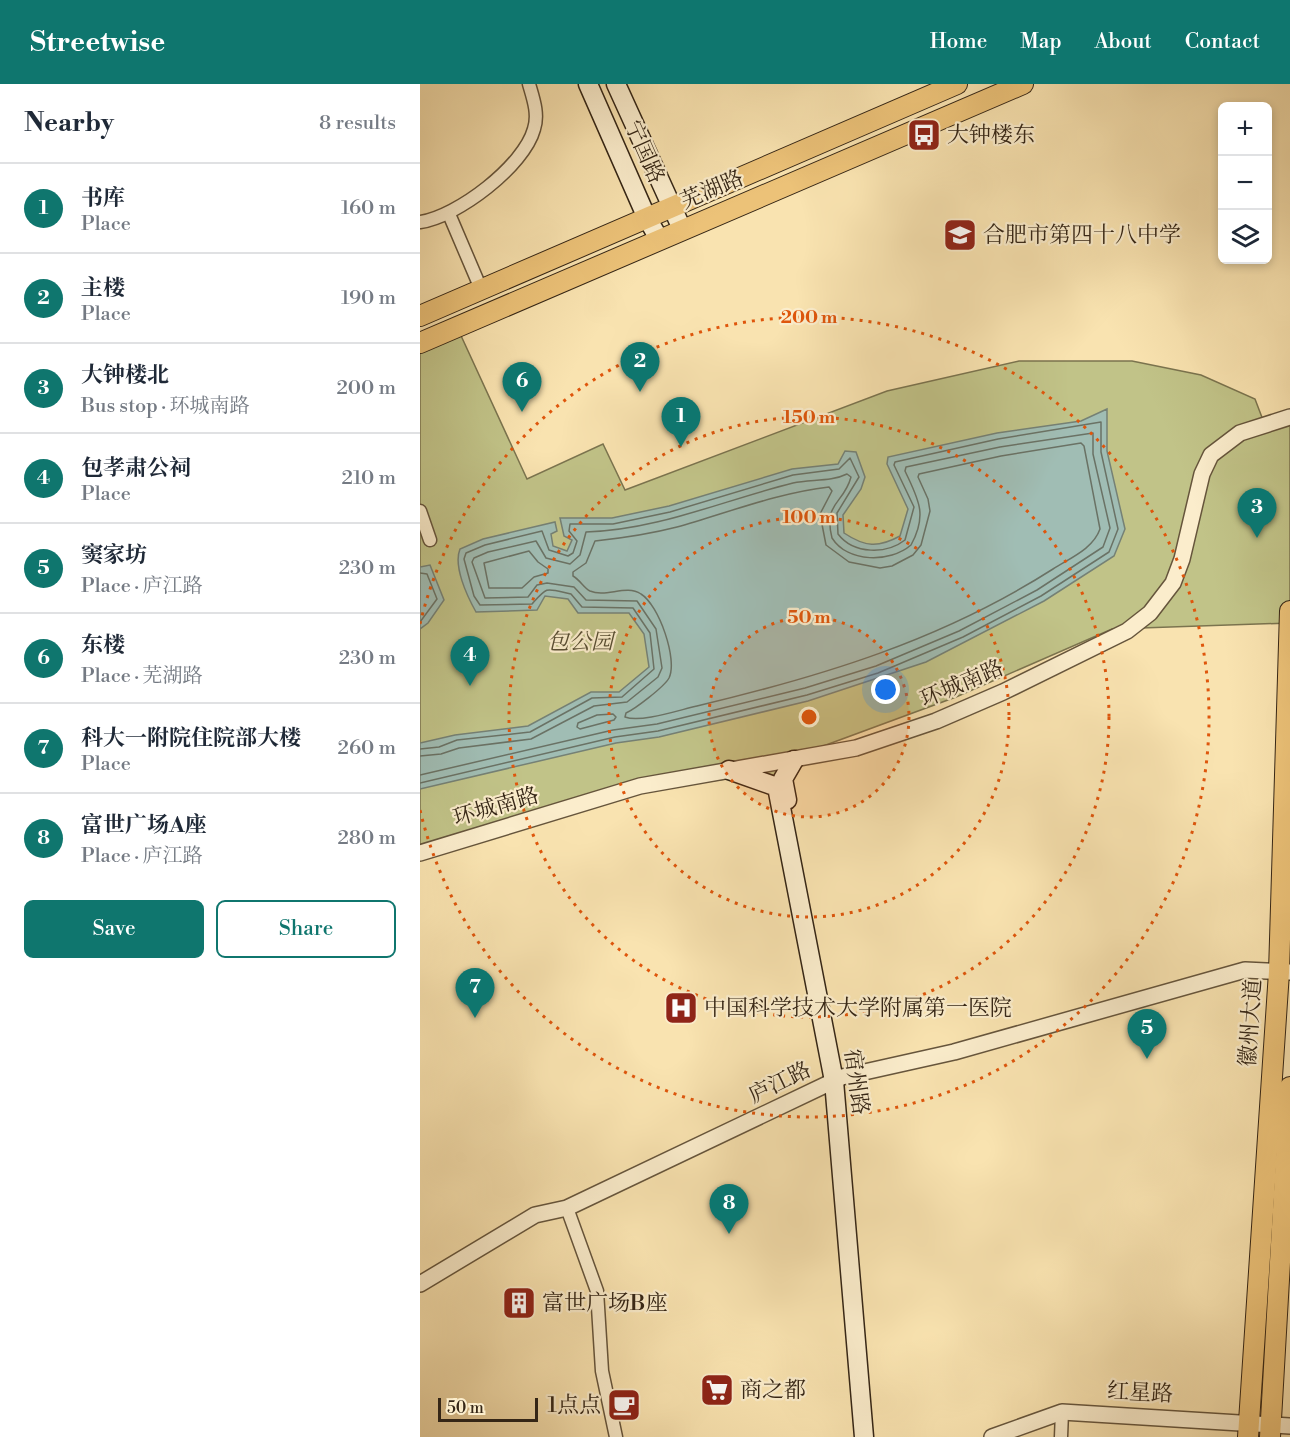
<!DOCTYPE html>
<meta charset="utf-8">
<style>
:root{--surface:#fff;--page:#f2f2f3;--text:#1f2937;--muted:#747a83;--line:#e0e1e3;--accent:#0f766e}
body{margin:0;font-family:"Libre Bodoni","Noto Serif SC",serif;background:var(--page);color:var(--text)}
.controls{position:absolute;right:18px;top:18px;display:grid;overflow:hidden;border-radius:9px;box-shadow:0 3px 9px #0003}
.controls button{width:54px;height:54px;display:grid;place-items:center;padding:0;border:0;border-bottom:2px solid var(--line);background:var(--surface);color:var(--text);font:30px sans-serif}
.scale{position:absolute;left:18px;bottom:15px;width:100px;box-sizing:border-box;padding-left:6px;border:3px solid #352616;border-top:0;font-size:16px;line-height:21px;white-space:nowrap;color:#352616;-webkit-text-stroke:4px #fbedcc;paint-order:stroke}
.you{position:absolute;left:466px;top:606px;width:21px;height:21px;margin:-15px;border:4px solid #fff;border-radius:50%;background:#1a73e8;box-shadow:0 0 0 9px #1a73e833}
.badge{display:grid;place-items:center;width:39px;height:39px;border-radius:50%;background:var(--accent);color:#fff;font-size:20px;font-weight:700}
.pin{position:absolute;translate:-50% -50px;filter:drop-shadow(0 2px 3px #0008)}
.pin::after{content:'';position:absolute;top:32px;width:21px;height:18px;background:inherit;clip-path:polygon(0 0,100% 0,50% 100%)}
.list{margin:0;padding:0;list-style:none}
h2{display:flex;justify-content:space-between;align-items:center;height:78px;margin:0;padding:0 24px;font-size:26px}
h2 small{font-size:20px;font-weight:400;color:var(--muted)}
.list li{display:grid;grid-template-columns:39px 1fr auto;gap:18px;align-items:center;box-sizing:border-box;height:90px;padding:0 24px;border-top:2px solid var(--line)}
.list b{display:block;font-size:22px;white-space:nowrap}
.list p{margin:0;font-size:20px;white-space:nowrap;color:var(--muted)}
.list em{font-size:20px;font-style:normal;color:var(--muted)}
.actions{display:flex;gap:12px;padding:18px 24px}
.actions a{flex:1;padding:14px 0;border:2px solid var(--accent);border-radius:9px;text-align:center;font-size:21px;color:var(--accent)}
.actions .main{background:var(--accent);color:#fff}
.icon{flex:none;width:33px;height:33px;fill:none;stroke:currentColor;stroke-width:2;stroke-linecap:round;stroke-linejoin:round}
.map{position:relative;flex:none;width:870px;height:1353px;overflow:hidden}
header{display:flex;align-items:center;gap:36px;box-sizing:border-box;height:84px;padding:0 30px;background:var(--accent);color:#fff}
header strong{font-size:28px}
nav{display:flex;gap:33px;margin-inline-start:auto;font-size:21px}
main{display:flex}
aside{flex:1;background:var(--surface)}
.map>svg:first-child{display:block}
</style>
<header>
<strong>Streetwise</strong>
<nav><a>Home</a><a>Map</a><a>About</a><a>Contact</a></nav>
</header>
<main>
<aside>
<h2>Nearby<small>8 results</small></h2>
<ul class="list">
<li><span class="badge">1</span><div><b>书库</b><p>Place</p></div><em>160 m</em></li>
<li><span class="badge">2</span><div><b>主楼</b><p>Place</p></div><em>190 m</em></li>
<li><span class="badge">3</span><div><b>大钟楼北</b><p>Bus stop · 环城南路</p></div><em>200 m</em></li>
<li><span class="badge">4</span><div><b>包孝肃公祠</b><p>Place</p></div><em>210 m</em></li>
<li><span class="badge">5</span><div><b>窦家坊</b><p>Place · 庐江路</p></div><em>230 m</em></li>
<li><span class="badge">6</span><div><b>东楼</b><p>Place · 芜湖路</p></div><em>230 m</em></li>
<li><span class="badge">7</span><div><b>科大一附院住院部大楼</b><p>Place</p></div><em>260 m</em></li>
<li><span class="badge">8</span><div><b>富世广场A座</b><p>Place · 庐江路</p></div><em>280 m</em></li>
</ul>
<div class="actions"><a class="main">Save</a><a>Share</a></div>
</aside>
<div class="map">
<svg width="870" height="1353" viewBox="0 0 870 1353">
<rect width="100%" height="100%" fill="#f9e3b0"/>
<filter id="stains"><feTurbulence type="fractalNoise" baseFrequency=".00333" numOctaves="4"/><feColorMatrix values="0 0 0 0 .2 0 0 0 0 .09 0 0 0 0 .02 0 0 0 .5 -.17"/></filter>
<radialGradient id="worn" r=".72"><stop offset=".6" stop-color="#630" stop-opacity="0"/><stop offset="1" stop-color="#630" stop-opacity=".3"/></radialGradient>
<path fill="#c1c388" stroke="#7b744f" stroke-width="1.5" d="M37,243L107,395L183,360L205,406L467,307L599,277H712L781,291L835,315L843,336L870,329V539L692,545L536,613L379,671L356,699L306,695L212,708L0,771V259Z"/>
<g fill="#a0bdb4" stroke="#758175" stroke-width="1.5">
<path d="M687,325V367L705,445L694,472L624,517L506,578L388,617L239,653L196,659L0,705V659L35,651L108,642L171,608H199L229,583L224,550L209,529H158L148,515L125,512L117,526L56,528C47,512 33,482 40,465L63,455L135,438L137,447L131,450L133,462L147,467L152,456L144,452L140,434H192L249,422L372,385L418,380L425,367L436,368L445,393L441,405L423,431L424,449C445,463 458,464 480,452L488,425L467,380L468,373L577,349L661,337Z"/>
<path d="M10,481L24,516L8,539L0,545V483Z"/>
</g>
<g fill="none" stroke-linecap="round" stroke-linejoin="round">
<g stroke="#6a7265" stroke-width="1.5">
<path d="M661,359L664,362L680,445C673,465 650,474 633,485C522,556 403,592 277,622C259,626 221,639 205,633L206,629C215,625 244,603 249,594C258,576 239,521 221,510C206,500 186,514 170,507C164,504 160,496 153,492V488L166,479L175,457C203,454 230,450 257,443C307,429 357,409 409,403L412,407L400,430L406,461L429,478L460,484L472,482L493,471L501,461L510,427L508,415L498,393L499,390L581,372Z"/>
<path d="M109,467L118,478L128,485V489L114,493L102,504H69L64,479Z"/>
<path d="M0,489L7,490L17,515L0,538"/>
<path d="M193,630L196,633L194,636L160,645L157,643L158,639L177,631Z"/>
<path d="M0,665L19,663L37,656L110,648L172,614L202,613L234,585L230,549L213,524L162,523L151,510C125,504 128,502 112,520L60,521L54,512L44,475L46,469L65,461L122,447L129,466L148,472L153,469L157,457L149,447L150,440H193L250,428L373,391L419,385L430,374L439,393L417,429L418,450C434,471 467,470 485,456L494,423L474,381L475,378L578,355L681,338V368L698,445L689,468L621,512L543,553L458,589L387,611L238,647L195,653L0,699"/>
<path d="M0,672L21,670L39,664L111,655L174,622L207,618L238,593L242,584L236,545L217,517L166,516L154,503L127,499L117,501L108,513L65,514L52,478L54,474L68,468L116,457L126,474L150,480L160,471L166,448C238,446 304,416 373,399C390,395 411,398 427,390L431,393C424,420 403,418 412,454C428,479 470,479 491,461C508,430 498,415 485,387L486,383L580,363L673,349V370L690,444L683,463L617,506L539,547L456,582L385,604L237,640L193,646L0,691"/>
</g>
<defs>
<g id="minor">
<path d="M29,130L61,205"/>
<path d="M0,138C37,133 104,82 114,45C119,30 113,14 109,0"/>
<path d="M0,427L10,456"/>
<path d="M147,1124L177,1207L182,1287L196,1353"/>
<path d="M641,1353L642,1328"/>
</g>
<g id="tertiary">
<path d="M0,769L220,702L436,664L516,637L583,608L707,547L730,529L753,499L762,475L782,390L791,371L820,349L870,333"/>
<path d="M0,1200L115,1131L147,1124L422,993L534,968L825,886L870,888"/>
<path d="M572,1353L642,1328L870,1342"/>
</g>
<g id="secondary">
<path d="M168,0L226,132L239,155"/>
<path d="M196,0L262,145"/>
<path d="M309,686L357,703L414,997L444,1353"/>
<path d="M367,716L363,695L374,676"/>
</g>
<g id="primary">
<path d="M0,232L537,0"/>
<path d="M0,259L603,0"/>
<path d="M828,1353L859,888L870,527"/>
<path d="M850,1353L870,1003"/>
</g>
</defs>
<use href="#minor" stroke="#66553c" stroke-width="15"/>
<use href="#tertiary" stroke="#66553c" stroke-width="18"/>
<use href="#secondary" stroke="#352616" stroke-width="21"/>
<use href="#primary" stroke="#352616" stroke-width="22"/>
<use href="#minor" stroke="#fbedcc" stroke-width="12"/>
<use href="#tertiary" stroke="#fbedcc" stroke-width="15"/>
<use href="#secondary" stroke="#fbedcc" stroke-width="18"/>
<use href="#primary" stroke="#ecc278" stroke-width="20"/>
</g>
<circle cx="389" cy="633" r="100" fill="#df560c" fill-opacity=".12"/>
<g fill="none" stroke="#df560c" stroke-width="3" stroke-dasharray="3 6">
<circle cx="389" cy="633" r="100"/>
<circle cx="389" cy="633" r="200"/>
<circle cx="389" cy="633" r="300"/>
<path d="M0 540A400 400 0 1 1 0 726"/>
</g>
<defs>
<symbol id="bus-square" viewBox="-11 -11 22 22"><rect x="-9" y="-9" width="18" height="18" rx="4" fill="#8f2418" stroke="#fbedcc"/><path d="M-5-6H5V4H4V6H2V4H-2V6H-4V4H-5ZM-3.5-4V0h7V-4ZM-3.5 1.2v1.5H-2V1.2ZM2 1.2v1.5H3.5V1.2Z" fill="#fff"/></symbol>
<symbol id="school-square" viewBox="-11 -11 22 22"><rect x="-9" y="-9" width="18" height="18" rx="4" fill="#8f2418" stroke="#fbedcc"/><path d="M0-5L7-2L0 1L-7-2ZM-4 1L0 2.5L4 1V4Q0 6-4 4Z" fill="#fff"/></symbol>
<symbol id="hospital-square" viewBox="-11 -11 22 22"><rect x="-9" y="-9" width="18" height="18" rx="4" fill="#8f2418" stroke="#fbedcc"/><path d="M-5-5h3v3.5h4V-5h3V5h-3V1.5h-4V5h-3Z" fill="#fff"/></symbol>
<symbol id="building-square" viewBox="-11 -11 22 22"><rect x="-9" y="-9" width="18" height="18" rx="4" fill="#8f2418" stroke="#fbedcc"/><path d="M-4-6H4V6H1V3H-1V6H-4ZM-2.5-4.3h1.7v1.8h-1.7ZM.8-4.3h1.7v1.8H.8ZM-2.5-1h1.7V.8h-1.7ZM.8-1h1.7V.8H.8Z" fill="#fff"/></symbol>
<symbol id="supermarket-square" viewBox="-11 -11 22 22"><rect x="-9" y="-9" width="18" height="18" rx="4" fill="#8f2418" stroke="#fbedcc"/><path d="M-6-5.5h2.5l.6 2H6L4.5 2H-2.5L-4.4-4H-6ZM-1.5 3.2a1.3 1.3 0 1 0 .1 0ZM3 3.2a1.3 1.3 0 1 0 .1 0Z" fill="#fff"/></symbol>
<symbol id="cafe-square" viewBox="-11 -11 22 22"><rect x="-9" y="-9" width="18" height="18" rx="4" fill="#8f2418" stroke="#fbedcc"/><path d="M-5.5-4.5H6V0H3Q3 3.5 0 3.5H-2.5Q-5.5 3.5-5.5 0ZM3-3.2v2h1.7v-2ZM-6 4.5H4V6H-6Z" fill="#fff"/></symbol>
</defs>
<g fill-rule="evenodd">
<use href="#bus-square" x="485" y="32" width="38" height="38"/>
<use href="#school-square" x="521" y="132" width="38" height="38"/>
<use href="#hospital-square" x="242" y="905" width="38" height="38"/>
<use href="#building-square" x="80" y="1200" width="38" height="38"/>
<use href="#supermarket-square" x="278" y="1287" width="38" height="38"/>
<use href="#cafe-square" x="185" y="1302" width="38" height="38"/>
</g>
<g text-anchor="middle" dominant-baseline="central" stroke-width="4.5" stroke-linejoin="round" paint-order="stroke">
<g font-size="22" fill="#352616" stroke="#fbedcc" text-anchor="start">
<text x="527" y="51">大钟楼东</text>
<text x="563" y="151">合肥市第四十八中学</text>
<text x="284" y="924">中国科学技术大学附属第一医院</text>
<text x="122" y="1219">富世广场B座</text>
<text x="320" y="1306">商之都</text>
<text x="181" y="1321" text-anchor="end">1点点</text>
</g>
<g font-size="22" fill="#352616" stroke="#fbedcc">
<text transform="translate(224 68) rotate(66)">宁国路</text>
<text transform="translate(292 106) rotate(-23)">芜湖路</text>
<text transform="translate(542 600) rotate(-23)">环城南路</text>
<text transform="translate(76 723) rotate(-16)">环城南路</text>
<text transform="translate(831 939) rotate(-86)">徽州大道</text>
<text transform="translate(436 998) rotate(82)">宿州路</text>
<text transform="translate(360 999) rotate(-26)">庐江路</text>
<text transform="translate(720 1309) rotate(3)">红星路</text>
</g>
<g font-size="22" font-style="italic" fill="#584d32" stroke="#fbedcc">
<text x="160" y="558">包公园</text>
</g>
</g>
<circle cx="389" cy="633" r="9" fill="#df560c" stroke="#fbedcc" stroke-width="3"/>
<g font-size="18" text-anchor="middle" font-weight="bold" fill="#df560c" stroke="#fbedcc" stroke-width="4.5" stroke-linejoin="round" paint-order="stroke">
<text x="389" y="239">200 m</text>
<text x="389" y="339">150 m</text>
<text x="389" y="439">100 m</text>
<text x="389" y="539">50 m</text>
</g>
<rect width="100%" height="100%" filter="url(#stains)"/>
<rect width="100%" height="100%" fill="url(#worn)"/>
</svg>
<div class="controls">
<button>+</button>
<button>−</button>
<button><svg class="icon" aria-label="layers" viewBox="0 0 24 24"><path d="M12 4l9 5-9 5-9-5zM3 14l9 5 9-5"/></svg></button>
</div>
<div class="scale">50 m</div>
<div class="you"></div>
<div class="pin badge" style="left:261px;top:363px">1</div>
<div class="pin badge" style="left:220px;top:308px">2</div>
<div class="pin badge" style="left:837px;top:454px">3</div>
<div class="pin badge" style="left:50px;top:602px">4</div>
<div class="pin badge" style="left:727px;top:975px">5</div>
<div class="pin badge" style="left:102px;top:328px">6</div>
<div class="pin badge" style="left:55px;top:934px">7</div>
<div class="pin badge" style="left:309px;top:1150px">8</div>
</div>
</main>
